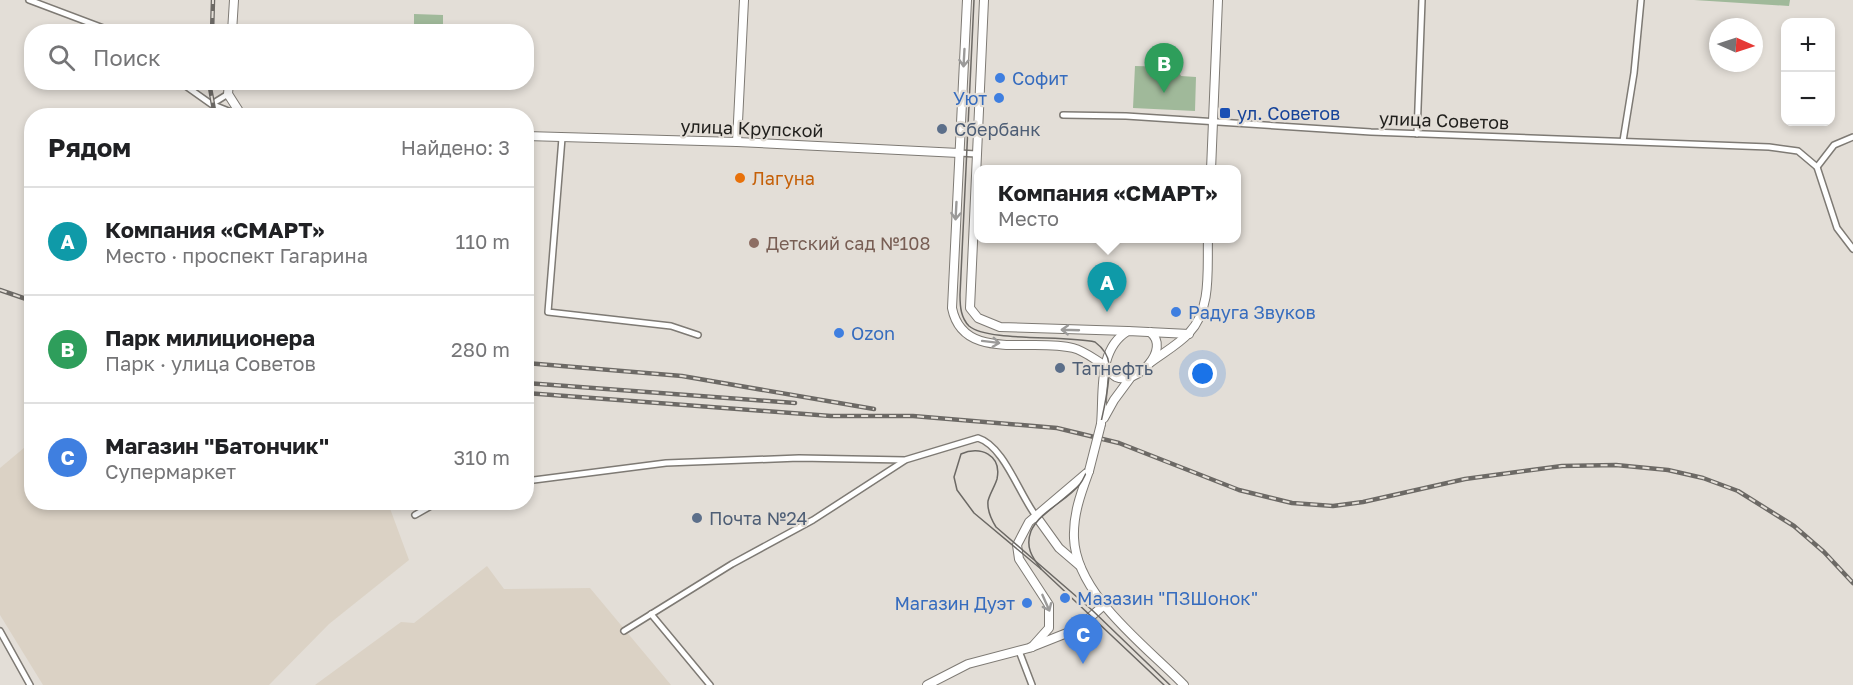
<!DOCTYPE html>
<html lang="ru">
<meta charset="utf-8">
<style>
:root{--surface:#fff;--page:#f6f6f6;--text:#202124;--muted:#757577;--line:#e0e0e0;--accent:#db2777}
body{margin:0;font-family:"Golos Text",sans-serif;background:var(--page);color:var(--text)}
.controls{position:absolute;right:18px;top:18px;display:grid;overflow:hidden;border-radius:12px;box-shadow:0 3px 9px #0003}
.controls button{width:54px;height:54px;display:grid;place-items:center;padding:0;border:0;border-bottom:2px solid var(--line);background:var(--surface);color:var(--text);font:30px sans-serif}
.compass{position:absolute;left:1709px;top:18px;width:54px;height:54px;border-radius:50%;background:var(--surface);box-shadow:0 3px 9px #0003;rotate:93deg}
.you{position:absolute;left:1203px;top:374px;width:21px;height:21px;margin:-15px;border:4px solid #fff;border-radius:50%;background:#1a73e8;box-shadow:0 0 0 9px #1a73e833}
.badge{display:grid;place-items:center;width:39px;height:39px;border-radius:50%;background:var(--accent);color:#fff;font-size:20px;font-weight:700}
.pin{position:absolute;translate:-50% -50px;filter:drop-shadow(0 2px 3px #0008)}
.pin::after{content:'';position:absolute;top:32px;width:21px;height:18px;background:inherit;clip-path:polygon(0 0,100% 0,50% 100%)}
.popup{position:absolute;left:974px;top:165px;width:267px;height:78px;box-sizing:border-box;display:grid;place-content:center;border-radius:12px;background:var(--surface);filter:drop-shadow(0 2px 4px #0005);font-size:20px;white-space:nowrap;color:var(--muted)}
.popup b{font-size:22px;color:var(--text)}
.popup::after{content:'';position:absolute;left:50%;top:100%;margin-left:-12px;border:12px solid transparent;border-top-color:var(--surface)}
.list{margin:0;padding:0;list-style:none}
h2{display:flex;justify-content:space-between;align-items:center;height:78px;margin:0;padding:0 24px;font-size:26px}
h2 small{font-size:20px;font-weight:400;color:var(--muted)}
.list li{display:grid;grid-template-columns:39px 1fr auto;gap:18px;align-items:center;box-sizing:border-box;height:108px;padding:0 24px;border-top:2px solid var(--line)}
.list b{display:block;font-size:22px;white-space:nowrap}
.list p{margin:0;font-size:20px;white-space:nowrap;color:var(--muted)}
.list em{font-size:20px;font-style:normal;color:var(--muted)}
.icon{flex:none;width:33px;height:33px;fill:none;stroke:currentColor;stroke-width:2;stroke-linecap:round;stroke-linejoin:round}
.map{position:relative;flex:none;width:1853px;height:685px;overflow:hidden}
.search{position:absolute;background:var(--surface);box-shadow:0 3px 9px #0003;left:24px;top:24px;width:510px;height:66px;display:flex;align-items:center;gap:15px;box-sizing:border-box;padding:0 21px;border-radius:24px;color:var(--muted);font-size:22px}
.panel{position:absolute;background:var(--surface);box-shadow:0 3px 9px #0003;left:24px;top:108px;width:510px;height:402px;border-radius:24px}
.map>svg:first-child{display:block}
</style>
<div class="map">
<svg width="1853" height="685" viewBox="0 0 1853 685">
<rect width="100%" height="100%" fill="#e3ded7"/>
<g fill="#dbd2c5">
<path d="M31,442L32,502L388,503L409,560L329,624L269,685H43L0,615V468Z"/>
<path d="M487,566L504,589L590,588L671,685H315L401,622L414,623Z"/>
</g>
<g fill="#a0b99a">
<path d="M1694,0H1790L1789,6Z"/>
<path d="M414,14L443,15V31H414Z"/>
<path d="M1135,66L1176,67L1181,76L1196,77L1195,111L1133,108Z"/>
</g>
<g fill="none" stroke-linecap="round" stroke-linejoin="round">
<defs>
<g id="minor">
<path d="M29,0L114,32"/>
<path d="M180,82L211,104L241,116"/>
<path d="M212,104L228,94"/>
<path d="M1063,115L1126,116L1371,132L1769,147L1798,151L1817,167L1837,228L1853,249"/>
<path d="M1417,134L1422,0"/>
<path d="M562,138L548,312L671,326L698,335"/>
<path d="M1623,141L1634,73L1641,0"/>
<path d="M959,153L976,154"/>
<path d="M1817,167L1834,145L1853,137"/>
<path d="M526,481L666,463L799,458L905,460L978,438C1004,446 1019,494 1036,516"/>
<path d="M415,515L438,502"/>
<path d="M651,614L710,685"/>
<path d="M0,631L30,685"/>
<path d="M624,631L732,564L813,520L904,461"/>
<path d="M1019,651L1032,685"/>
</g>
<g id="secondary">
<path d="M967,0L952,308C963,363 1032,337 1073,348C1085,351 1095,360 1106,366"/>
<path d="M984,0L970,308L978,318L1000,327L1128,331"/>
<path d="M232,32L234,0"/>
<path d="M229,82L228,94L242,116"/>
<path d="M526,136L737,142L959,153"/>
<path d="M737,142L744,0"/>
<path d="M1036,516L1059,548L1080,566"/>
<path d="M1032,647L1049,628V605L1019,559L1017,545L1029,522L1089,471"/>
<path d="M927,685L968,664L1029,648L1077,629L1104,605"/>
</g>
<g id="primary">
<path d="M1211,170L1218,0"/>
<path d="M1151,362C1163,353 1179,344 1189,333C1212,309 1207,270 1208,238"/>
<path d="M1106,366C1109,370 1112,375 1116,377C1136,386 1172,349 1150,332"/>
<path d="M1104,418L1114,400L1131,377"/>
<path d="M1101,424C1104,393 1097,349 1128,331L1189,334"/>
<path d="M1089,471C1081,493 1073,514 1074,538C1076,595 1146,646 1184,685"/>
</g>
</defs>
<use href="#minor" stroke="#7e7a74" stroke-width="8"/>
<use href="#secondary" stroke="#7e7a74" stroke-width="10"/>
<use href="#primary" stroke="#7e7a74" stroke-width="10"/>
<use href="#minor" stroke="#fff" stroke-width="5"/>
<use href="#secondary" stroke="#fff" stroke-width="8"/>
<use href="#primary" stroke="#fff" stroke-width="8"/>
<g stroke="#6c6965" stroke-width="1.5">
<path d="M974,0L960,295C960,307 961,318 969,326C987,342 1067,335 1095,342C1103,348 1108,354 1109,364C1111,386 1093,467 1080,484C1067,501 1040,511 1031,531C1025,547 1032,557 1041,569"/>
<path d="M1164,685L1041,569L974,513L957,490L954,477L961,454C980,445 1002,455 997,479C995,486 990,493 988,501C987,511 991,519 996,527L1092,610L1170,685"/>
</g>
<defs>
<g id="rail">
<path d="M212,32L213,0"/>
<path d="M209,82L215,116"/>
<path d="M0,290L32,301"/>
<path d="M526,363L682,376L874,409"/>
<path d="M526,383L795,403"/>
<path d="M526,393L831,416H913L1057,428L1119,443L1239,490L1292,503L1333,506L1363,502L1465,479L1562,466L1616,465L1668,470L1703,478L1738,491L1794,526L1824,552L1853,583"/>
</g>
</defs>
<use href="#rail" stroke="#6c6965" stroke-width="4.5"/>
<use href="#rail" stroke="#e3ded7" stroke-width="2" stroke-dasharray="7" stroke-linecap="butt"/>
<defs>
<path id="primary-bridge" d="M1089,471L1101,424"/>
</defs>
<use href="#primary-bridge" stroke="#7e7a74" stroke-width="10" stroke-linecap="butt"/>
<use href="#primary-bridge" stroke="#fff" stroke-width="8"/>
</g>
<defs><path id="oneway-shaft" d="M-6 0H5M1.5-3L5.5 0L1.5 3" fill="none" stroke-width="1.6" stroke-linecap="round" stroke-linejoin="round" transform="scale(1.5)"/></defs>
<g stroke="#9b9a99">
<use href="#oneway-shaft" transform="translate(964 58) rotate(93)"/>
<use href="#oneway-shaft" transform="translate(956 211) rotate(93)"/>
<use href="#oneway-shaft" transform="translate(1070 330) rotate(-178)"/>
<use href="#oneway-shaft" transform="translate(991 342) rotate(7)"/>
<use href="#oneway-shaft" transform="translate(1046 603) rotate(66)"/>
</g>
<g fill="#3f7fe0" stroke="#e3ded7" stroke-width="2">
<circle cx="1000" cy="78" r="6"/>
<circle cx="999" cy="98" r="6"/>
<circle cx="1176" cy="312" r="6"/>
<circle cx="839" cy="333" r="6"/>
<circle cx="1065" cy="598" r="6"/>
<circle cx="1027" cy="603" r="6"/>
</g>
<rect fill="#1a4fb4" stroke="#e3ded7" stroke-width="2" x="1219" y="107" width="12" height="12" rx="3"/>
<g fill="#5c6f8a" stroke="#e3ded7" stroke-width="2">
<circle cx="942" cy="129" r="6"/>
<circle cx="1060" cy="368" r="6"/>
<circle cx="697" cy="518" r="6"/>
</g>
<circle fill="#e8710a" stroke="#e3ded7" stroke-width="2" cx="740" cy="178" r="6"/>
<circle fill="#8d6e63" stroke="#e3ded7" stroke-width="2" cx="754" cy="243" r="6"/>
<g text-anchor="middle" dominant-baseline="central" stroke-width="4.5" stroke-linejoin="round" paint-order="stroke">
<g font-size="18" fill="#366cbe" stroke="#e3ded7" text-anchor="start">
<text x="1012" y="78">Софит</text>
<text x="987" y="98" text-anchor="end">Уют</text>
<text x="1188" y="312">Радуга Звуков</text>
<text x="851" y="333">Ozon</text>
<text x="1077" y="598">Мазазин "ПЗШонок"</text>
<text x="1015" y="603" text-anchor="end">Магазин Дуэт</text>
</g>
<g font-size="18" fill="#164399" stroke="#e3ded7" text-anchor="start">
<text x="1237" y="113">ул. Советов</text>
</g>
<g font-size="18" fill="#201f1c" stroke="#e3ded7">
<text transform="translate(1444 120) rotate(2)">улица Советов</text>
<text transform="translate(752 128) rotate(2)">улица Крупской</text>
</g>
<g font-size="18" fill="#4e5e75" stroke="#e3ded7" text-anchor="start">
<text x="954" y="129">Сбербанк</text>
<text x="1072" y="368">Татнефть</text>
<text x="709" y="518">Почта №24</text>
</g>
<g font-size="18" fill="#c56008" stroke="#e3ded7" text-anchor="start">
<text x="752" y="178">Лагуна</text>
</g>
<g font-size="18" fill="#785e54" stroke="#e3ded7" text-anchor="start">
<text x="766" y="243">Детский сад №108</text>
</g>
</g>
</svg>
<div class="controls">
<button>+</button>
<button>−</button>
</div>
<svg class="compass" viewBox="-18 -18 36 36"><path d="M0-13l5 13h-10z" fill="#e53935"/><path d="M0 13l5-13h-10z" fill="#757577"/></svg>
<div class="you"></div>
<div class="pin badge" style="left:1107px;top:312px;background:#0f9aa8">A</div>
<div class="popup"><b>Компания «СМАРТ»</b>Место</div>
<div class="pin badge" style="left:1164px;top:93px;background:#2e9e5b">B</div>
<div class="pin badge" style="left:1083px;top:664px;background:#3f7fe0">C</div>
<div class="search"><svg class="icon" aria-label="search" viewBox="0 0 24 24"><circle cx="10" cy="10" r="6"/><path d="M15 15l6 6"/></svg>Поиск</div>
<section class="panel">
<h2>Рядом<small>Найдено: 3</small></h2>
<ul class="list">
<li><span class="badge" style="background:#0f9aa8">A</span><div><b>Компания «СМАРТ»</b><p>Место · проспект Гагарина</p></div><em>110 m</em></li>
<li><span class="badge" style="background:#2e9e5b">B</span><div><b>Парк милиционера</b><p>Парк · улица Советов</p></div><em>280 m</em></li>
<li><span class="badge" style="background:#3f7fe0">C</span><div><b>Магазин &quot;Батончик&quot;</b><p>Супермаркет</p></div><em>310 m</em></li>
</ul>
</section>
</div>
